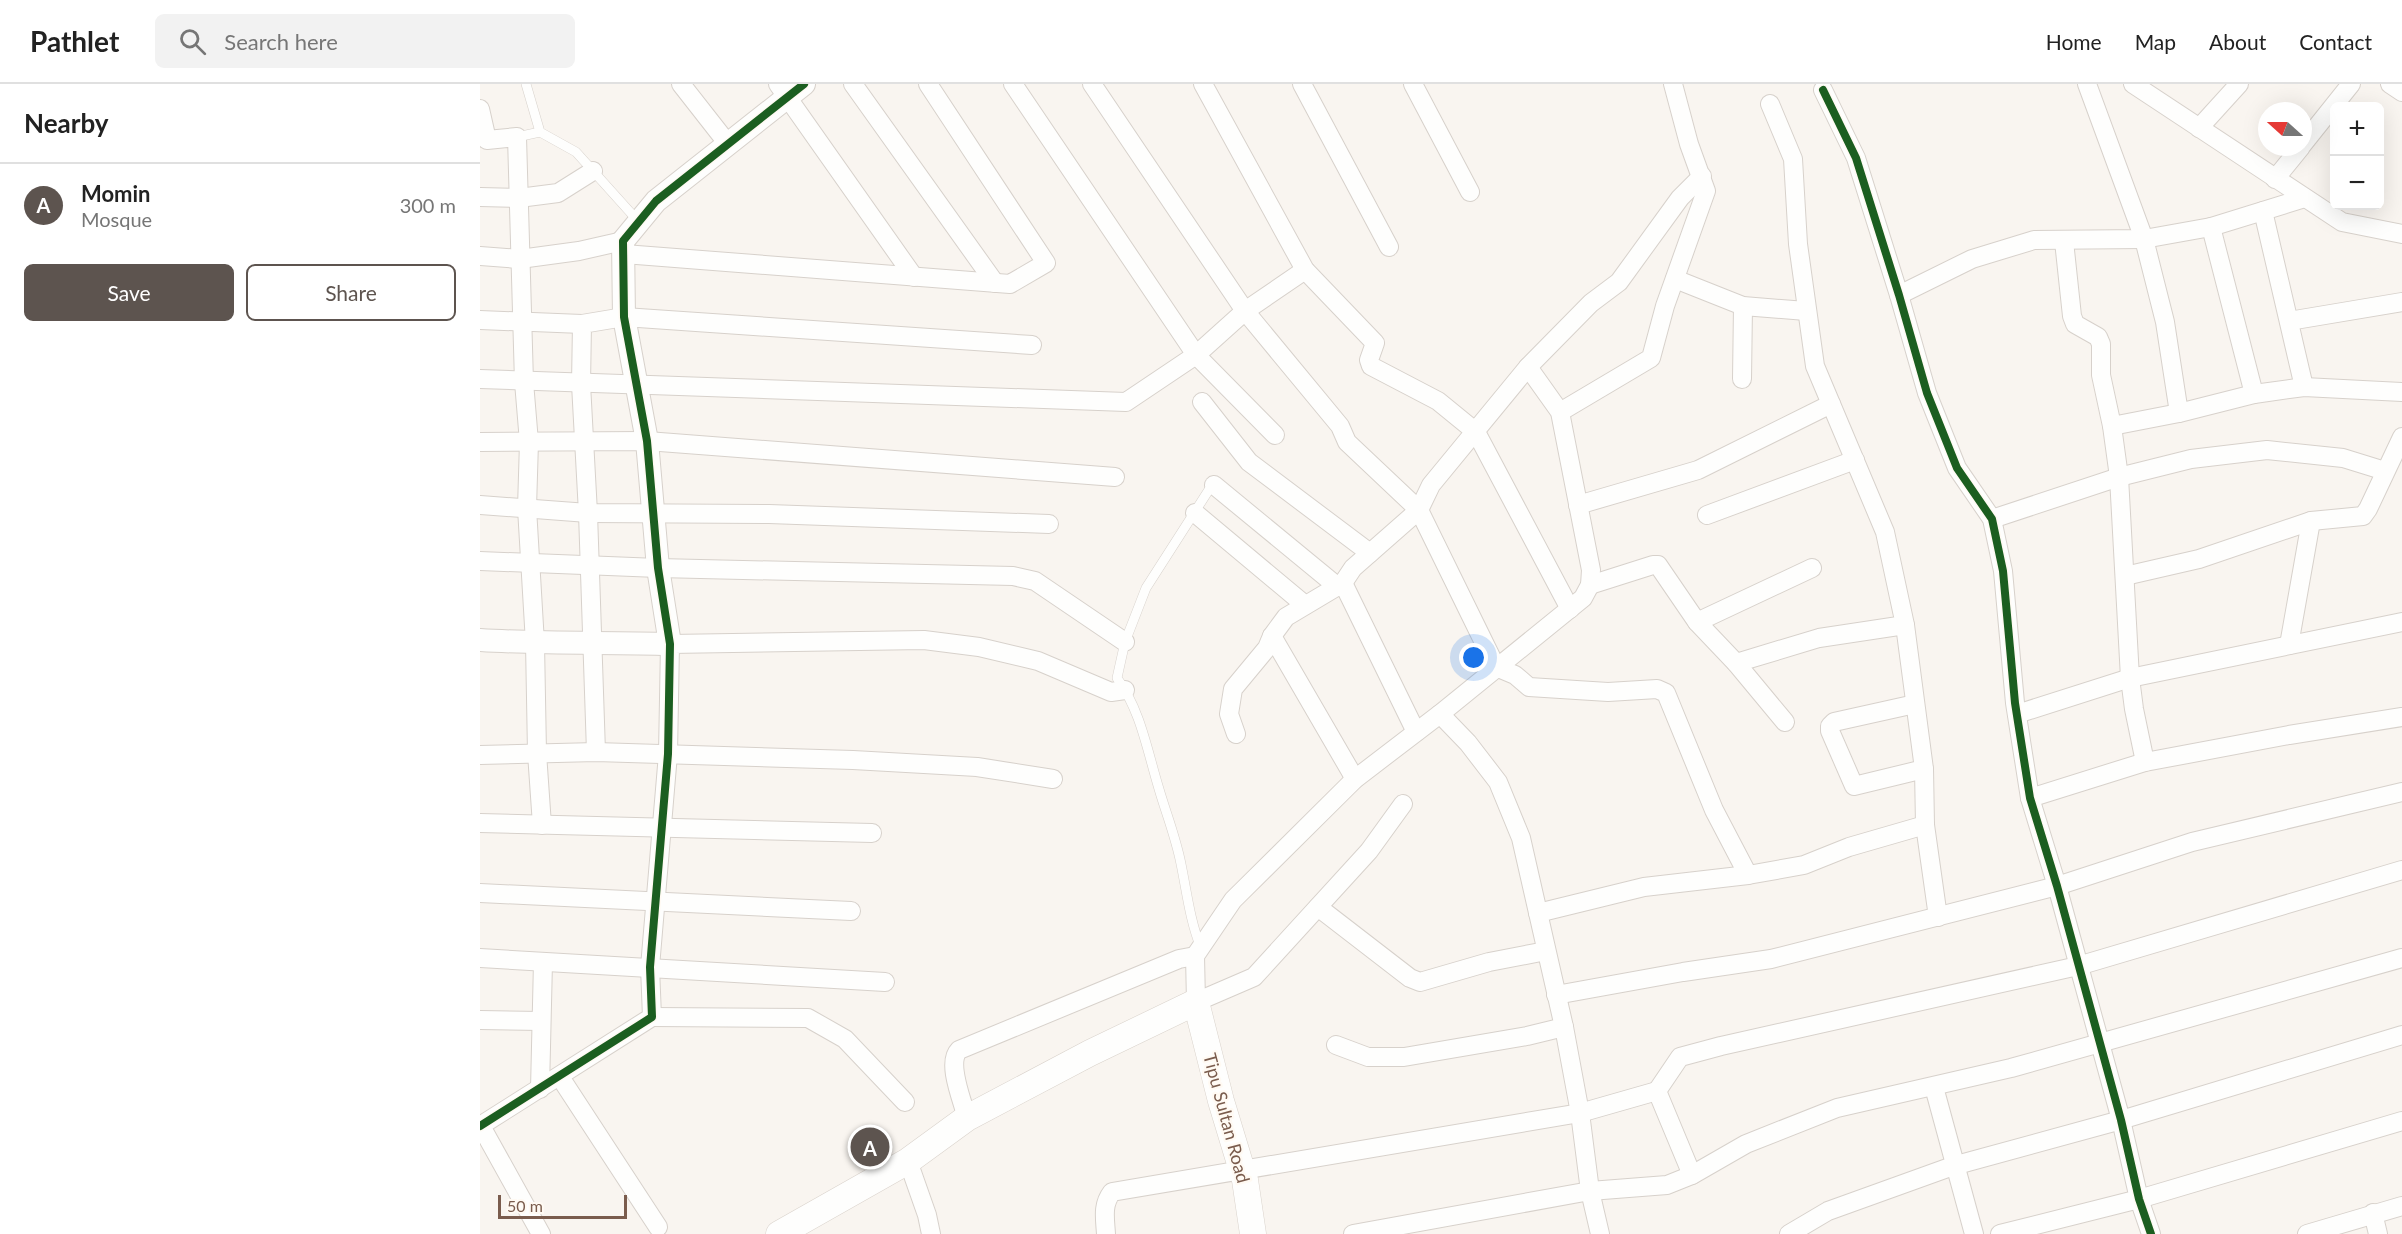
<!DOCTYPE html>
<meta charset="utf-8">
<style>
:root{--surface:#fff;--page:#f2f2f2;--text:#222;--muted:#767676;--line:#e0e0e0;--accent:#5d544f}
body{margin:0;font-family:Lato,sans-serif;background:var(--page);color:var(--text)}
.controls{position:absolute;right:18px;top:18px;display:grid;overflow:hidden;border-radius:9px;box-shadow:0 6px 24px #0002}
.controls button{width:54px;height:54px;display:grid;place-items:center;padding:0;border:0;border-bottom:2px solid var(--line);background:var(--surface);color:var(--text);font:30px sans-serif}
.compass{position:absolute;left:1778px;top:18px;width:54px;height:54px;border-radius:50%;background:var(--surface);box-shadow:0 6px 24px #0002;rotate:291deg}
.scale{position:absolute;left:18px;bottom:15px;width:129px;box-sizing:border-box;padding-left:6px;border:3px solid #7a5c4d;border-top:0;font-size:16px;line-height:21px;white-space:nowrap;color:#7a5c4d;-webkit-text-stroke:4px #fffaf3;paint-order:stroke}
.you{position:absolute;left:994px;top:574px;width:21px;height:21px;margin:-15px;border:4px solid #fff;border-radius:50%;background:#1a73e8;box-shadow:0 0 0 9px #1a73e833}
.badge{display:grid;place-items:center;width:39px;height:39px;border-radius:50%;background:var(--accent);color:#fff;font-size:20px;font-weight:700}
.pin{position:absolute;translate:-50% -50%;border:3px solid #fff;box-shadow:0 2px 6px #0006}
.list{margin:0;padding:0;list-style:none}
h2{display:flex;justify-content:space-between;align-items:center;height:78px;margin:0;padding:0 24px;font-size:26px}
h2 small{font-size:20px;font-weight:400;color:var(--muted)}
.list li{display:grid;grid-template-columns:39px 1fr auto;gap:18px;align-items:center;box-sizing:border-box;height:84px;padding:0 24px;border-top:2px solid var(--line)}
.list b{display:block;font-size:22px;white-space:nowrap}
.list p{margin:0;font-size:20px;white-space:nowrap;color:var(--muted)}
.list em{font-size:20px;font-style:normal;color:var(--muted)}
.actions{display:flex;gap:12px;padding:18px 24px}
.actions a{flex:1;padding:14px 0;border:2px solid var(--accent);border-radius:9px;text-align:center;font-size:21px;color:var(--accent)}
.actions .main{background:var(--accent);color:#fff}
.icon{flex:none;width:33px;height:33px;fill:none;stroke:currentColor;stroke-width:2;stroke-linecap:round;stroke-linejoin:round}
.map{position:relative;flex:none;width:1922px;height:1150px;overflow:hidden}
header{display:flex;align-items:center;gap:36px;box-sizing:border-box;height:84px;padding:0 30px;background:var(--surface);border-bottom:2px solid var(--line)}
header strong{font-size:28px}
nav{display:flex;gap:33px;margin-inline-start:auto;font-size:21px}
.search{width:420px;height:54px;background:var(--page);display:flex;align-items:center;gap:15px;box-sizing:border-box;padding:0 21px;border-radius:9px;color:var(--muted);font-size:22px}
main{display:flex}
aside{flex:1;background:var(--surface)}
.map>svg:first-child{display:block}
</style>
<header>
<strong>Pathlet</strong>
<div class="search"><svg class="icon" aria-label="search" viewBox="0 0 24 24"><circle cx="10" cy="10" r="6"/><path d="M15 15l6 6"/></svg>Search here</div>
<nav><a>Home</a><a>Map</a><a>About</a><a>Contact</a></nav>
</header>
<main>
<aside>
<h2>Nearby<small></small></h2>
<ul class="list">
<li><span class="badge">A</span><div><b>Momin</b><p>Mosque</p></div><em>300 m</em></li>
</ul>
<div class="actions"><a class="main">Save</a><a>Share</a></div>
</aside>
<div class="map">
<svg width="1922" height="1150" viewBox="0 0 1922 1150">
<rect width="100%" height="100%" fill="#f9f5f0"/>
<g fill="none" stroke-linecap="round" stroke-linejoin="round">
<defs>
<g id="service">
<path d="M46,0L60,48L96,68L158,137"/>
<path d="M37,53L60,48"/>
<path d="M721,864C710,837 707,809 701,780C696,754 686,729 679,705C667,666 661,627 637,594L645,558L666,504L732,401H734"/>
</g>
<g id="minor">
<path d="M201,0L248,60"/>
<path d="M298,0L434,193"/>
<path d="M373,0L515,199"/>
<path d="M533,0L716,271L795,351"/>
<path d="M612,0L765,227L860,342L867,358L939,426L1016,583L1035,591L1049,603L1128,608L1177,605L1186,609L1234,726L1268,791"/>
<path d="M723,0L825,186L895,259L889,276L891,282L958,317L996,348L1090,525"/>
<path d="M822,0L909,163"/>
<path d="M933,0L990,108"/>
<path d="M1607,0L1664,155L1685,238L1699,329L1774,310L1824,303L1922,308"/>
<path d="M1653,0L1862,138L1922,150"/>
<path d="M1910,0L1922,8"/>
<path d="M1343,6L1376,74L1419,211L1447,309L1477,384L1512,435L1523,487L1535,619L1550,714L1577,802L1641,1036L1659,1115L1671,1150"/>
<path d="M1290,20L1313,75L1318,160L1335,282L1405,448L1425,541L1444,685L1445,741L1458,833"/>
<path d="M0,25L7,56L37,53L44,298L49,358L47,424L55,559L57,669L62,741"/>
<path d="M1719,44L1759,0"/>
<path d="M1823,60L1871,0"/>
<path d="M1795,95L1821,63"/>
<path d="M0,113L39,114L78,109L113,87"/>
<path d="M1783,127L1824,303"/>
<path d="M1731,143L1774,310"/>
<path d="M1584,157L1592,232L1595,240L1618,253L1621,260V291L1632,342L1639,393L1650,594L1654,625L1665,678"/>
<path d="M144,170L530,200L566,179L448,0"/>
<path d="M0,172L40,175L99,167L143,157"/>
<path d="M1195,195L1263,222L1326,227"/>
<path d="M1419,211L1492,175L1554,156L1664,155L1731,143L1825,114"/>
<path d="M0,236L102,240"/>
<path d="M1809,237L1922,218"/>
<path d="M0,295L646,318L716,271L765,227L825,186"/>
<path d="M1262,295L1263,222"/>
<path d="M722,318L769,378L890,469"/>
<path d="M1080,328L1171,274L1185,222L1226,107L1209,60L1193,0"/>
<path d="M1632,342L1699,329"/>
<path d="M0,358L167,357L635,393"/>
<path d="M734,401L858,503"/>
<path d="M0,421L108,429L289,430L569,440"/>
<path d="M1098,421L1218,386L1351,320"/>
<path d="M715,429L825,521"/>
<path d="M1227,431L1375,376"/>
<path d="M1512,435L1639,393L1711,375L1787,366L1863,374L1905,387"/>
<path d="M0,477L178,484L533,492L555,497L645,558"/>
<path d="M1645,492L1719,475L1831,437L1883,432L1888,425L1922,353"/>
<path d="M863,499L936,648"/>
<path d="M1110,501L1173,481H1178L1217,538L1256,579L1305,638"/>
<path d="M1217,538L1332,484"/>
<path d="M792,552L875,695"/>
<path d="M1809,561L1831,437"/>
<path d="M1256,579L1339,554L1425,541"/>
<path d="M1435,620L1354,638L1350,642V647L1374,702L1444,685"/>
<path d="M960,630L988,659L1018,698L1041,754L1084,943L1100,1029L1110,1107L1120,1150"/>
<path d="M1537,630L1650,594L1922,538"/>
<path d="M756,650L749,630L753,605L787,564L792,552L806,533L863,499L873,484L939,426L951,401L1048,283L1111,219L1139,198L1200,114L1222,92"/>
<path d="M116,668L108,429L101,300L102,240L144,233L552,261"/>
<path d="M0,671L116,668L373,676L497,683L573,695"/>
<path d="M1550,714L1665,678L1809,651L1922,633"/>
<path d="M923,720L889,767L774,893L716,918L715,872L753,816L875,695L960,630L1103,514L1110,501L1111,486L1080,328L1048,283"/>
<path d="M0,739L392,749"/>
<path d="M0,809L371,827"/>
<path d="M838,823L930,894L940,898L1009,878L1066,867"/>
<path d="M1058,829L1164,803L1268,791L1324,781L1369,763L1445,741"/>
<path d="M0,874L405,898"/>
<path d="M1076,911L1203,888L1291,875L1577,802L1712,758L1922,708"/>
<path d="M172,933L328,934L365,955L425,1018"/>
<path d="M0,936L61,937"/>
<path d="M856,961L888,973H924L1047,952L1084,943"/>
<path d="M80,993L178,1143"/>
<path d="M1454,1003L1494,1150"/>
<path d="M60,1005L63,878"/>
<path d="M1177,1007L1200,973L1241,962L1598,882L1922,786"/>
<path d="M487,1034C483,1018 466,979 479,966L699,875L715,872"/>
<path d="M0,1042L172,933L170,883L188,670L190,560L444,556L499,563L558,577L631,608L645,606"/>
<path d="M1,1042L61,1150"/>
<path d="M428,1077L447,1131L451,1150"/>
<path d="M1893,1129L1898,1150"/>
<path d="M626,1150C625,1134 622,1121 632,1108L1100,1029L1177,1007L1212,1091"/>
<path d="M873,1150L1110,1107L1187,1101L1212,1091L1266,1060L1357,1024L1531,984L1922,874"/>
<path d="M1309,1150L1348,1127L1473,1082L1641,1036L1922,951"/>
<path d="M1520,1150L1659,1115L1922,1037"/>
<path d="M1827,1150L1922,1122"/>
</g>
<path id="tertiary" d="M0,556C63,560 127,558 190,560L178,484L167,357L144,233L143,157L176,117L324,0"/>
<path id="secondary" d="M299,1150L428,1077L487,1034L610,969L716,918L741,1017L765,1096L773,1150"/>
</defs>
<use href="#service" stroke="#d7d1cb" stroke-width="10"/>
<use href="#minor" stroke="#d7d1cb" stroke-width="20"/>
<use href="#tertiary" stroke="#d7d1cb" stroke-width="24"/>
<use href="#secondary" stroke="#d9d2cb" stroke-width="27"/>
<use href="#service" stroke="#fefefd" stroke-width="9"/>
<use href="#minor" stroke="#fefefd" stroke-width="18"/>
<use href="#tertiary" stroke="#fefefd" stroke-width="22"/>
<use href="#secondary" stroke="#fefefd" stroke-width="26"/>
<defs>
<g id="cycleway">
<path d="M1343,6L1376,74L1419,211L1447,309L1477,384L1512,435L1523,487L1535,619L1550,714L1577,802L1641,1036L1659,1115L1671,1150"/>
<path d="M0,1042L172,933L170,883L188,670L190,560L178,484L167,357L144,233L143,157L176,117L324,0"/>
</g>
</defs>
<use href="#cycleway" stroke="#fffaf3" stroke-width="11"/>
<use href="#cycleway" stroke="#1b5e20" stroke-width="8"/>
</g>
<g text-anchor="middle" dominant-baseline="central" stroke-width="4.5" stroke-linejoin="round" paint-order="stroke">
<g font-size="18" fill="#7a5c4d" stroke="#fffaf3">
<text transform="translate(747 1034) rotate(75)">Tipu Sultan Road</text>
</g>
</g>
</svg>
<div class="controls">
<button>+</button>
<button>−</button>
</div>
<svg class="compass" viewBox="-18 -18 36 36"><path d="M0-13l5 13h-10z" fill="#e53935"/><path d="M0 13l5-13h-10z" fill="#767676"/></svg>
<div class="scale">50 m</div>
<div class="you"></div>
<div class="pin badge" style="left:390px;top:1063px">A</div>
</div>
</main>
